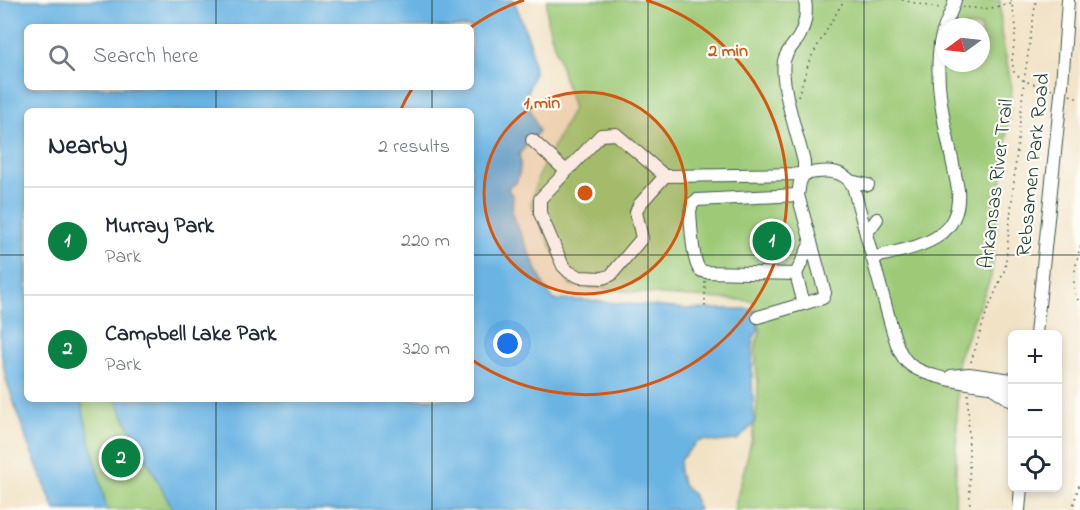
<!DOCTYPE html>
<meta charset="utf-8">
<style>
:root{--surface:#fff;--page:#f6f6f7;--text:#1f2937;--muted:#747a83;--line:#e0e1e3;--accent:#0b8043}
body{margin:0;font-family:"Indie Flower",sans-serif;background:var(--page);color:var(--text)}
.controls{position:absolute;right:18px;bottom:18px;display:grid;overflow:hidden;border-radius:9px;box-shadow:0 3px 9px #0003}
.controls button{width:54px;height:54px;display:grid;place-items:center;padding:0;border:0;border-bottom:2px solid var(--line);background:var(--surface);color:var(--text);font:30px sans-serif}
.compass{position:absolute;left:936px;top:18px;width:54px;height:54px;border-radius:50%;background:var(--surface);box-shadow:0 3px 9px #0003;rotate:255deg}
.you{position:absolute;left:508px;top:344px;width:21px;height:21px;margin:-15px;border:4px solid #fff;border-radius:50%;background:#1a73e8;box-shadow:0 0 0 9px #1a73e833}
.badge{display:grid;place-items:center;width:39px;height:39px;border-radius:50%;background:var(--accent);color:#fff;font-size:20px;font-weight:700}
.pin{position:absolute;translate:-50% -50%;border:3px solid #fff;box-shadow:0 2px 6px #0006}
.list{margin:0;padding:0;list-style:none}
h2{display:flex;justify-content:space-between;align-items:center;height:78px;margin:0;padding:0 24px;font-size:26px}
h2 small{font-size:20px;font-weight:400;color:var(--muted)}
.list li{display:grid;grid-template-columns:39px 1fr auto;gap:18px;align-items:center;box-sizing:border-box;height:108px;padding:0 24px;border-top:2px solid var(--line)}
.list b{display:block;font-size:22px;white-space:nowrap}
.list p{margin:0;font-size:20px;white-space:nowrap;color:var(--muted)}
.list em{font-size:20px;font-style:normal;color:var(--muted)}
.icon{flex:none;width:33px;height:33px;fill:none;stroke:currentColor;stroke-width:2;stroke-linecap:round;stroke-linejoin:round}
.map{position:relative;flex:none;width:1080px;height:510px;overflow:hidden}
.search{position:absolute;background:var(--surface);box-shadow:0 3px 9px #0003;left:24px;top:24px;width:450px;height:66px;display:flex;align-items:center;gap:15px;box-sizing:border-box;padding:0 21px;border-radius:9px;color:var(--muted);font-size:22px}
.panel{position:absolute;background:var(--surface);box-shadow:0 3px 9px #0003;left:24px;top:108px;width:450px;height:294px;border-radius:9px}
.map>svg:first-child{display:block}
</style>
<div class="map">
<svg width="1080" height="510" viewBox="0 0 1080 510">
<rect width="100%" height="100%" fill="#fdfcf7"/>
<filter id="ink" filterUnits="userSpaceOnUse"><feTurbulence type="fractalNoise" baseFrequency=".0167" numOctaves="2"/><feDisplacementMap in="SourceGraphic" scale="12" xChannelSelector="R" yChannelSelector="G"/><feConvolveMatrix kernelMatrix="1 2 1 2 8 2 1 2 1" color-interpolation-filters="sRGB"/></filter>
<filter id="wash" filterUnits="userSpaceOnUse"><feTurbulence type="fractalNoise" baseFrequency=".008" numOctaves="4" result="noise"/><feDisplacementMap in="SourceGraphic" scale="24" xChannelSelector="R" yChannelSelector="G"/><feGaussianBlur stdDeviation="1.35" result="paint"/><feColorMatrix in="noise" values="0 0 0 0 0 0 0 0 0 0 0 0 0 0 0 0 0 1.4 0 .05"/><feComposite in="paint" operator="in"/></filter>
<g filter="url(#wash)">
<rect width="100%" height="100%" fill="#f1e2c5"/>
<g fill="#9eca78" stroke="#5e8456" stroke-width="1.5" fill-rule="evenodd">
<path d="M547,0H1000L1001,33L1012,88L991,277L958,359L955,510H734C743,470 758,428 758,387C758,369 751,347 761,332L753,301L662,295L570,285L531,204L539,174L573,109L547,20ZM945,27H981V63H945Z"/>
<path d="M80,399H115L173,510H107Z"/>
</g>
<path fill="#6bb4e3" stroke="#45788c" stroke-width="1.5" fill-rule="evenodd" d="M0,0H514L530,43L534,72L528,91V104L539,131L519,154C522,164 520,173 516,183L510,186L508,190L513,196L512,214L545,288L554,300H583L687,309H753L759,330L753,338L752,378L754,424L737,440L715,442L704,440L697,442L680,460L679,473L683,485L692,494L699,510H173L115,399H471V111H27V399H80L107,510H55L28,444L6,379L0,346ZM27,27H471V87H27Z"/>
</g>
<g filter="url(#ink)">
<g fill="none" stroke-linecap="round" stroke-linejoin="round">
<defs>
<g id="minor">
<path d="M532,140L566,171"/>
<path d="M665,176L639,205L636,212L642,238L611,275L603,278L580,277L569,272L563,266L540,213V199L601,135L616,134L665,176L804,174V162C798,136 780,86 784,61C786,51 794,45 799,37C805,26 807,12 805,0"/>
<path d="M850,181L868,185"/>
<path d="M798,195L697,200L692,204L690,211C691,223 692,257 698,267C700,271 702,271 706,272L796,274L804,304"/>
<path d="M866,234L877,219"/>
<path d="M872,258C912,247 962,244 958,190C950,142 933,93 940,44C942,28 951,15 955,0"/>
<path d="M796,274L811,242"/>
<path d="M758,317L823,298L825,293L798,195L800,182L804,174C821,171 843,167 853,186L892,329C896,342 899,354 908,363C926,380 987,386 1012,389"/>
<path d="M1036,334L1062,85L1068,0"/>
<path d="M951,376L969,374L1012,380"/>
<path d="M994,389L1012,401"/>
<path d="M1019,510L1021,488"/>
</g>
</defs>
<use href="#minor" stroke="#3e564a" stroke-width="14"/>
<g stroke="#3e564a" stroke-width="1.5" stroke-dasharray="1.5 4.5" stroke-linecap="butt">
<path d="M902,0L936,8L943,7"/>
<path d="M1011,0L1016,26L1012,61L1014,72L1024,81L1052,89"/>
<path d="M962,7L985,9L1011,4"/>
<path d="M1070,95L1080,100"/>
<path d="M798,96L810,59L844,0"/>
<path d="M1080,246C1077,264 1068,287 1080,303"/>
<path d="M705,281V309"/>
<path d="M971,362L986,314L1005,269L1024,81L1036,0"/>
<path d="M968,394L970,510"/>
<path d="M1072,510L1080,482"/>
</g>
<use href="#minor" stroke="#fff" stroke-width="12"/>
</g>
</g>
<path fill="none" stroke="#1f3d34" stroke-width="1.5" stroke-opacity="0.55" d="M216,0V27M432,0V27M648,0V510M864,0V510M216,87V111M432,87V111M0,255H27M471,255H1080M216,399V510M432,399V510"/>
<circle cx="585" cy="193" r="101" fill="#d45610" fill-opacity=".12"/>
<g fill="none" stroke="#d45610" stroke-width="3">
<circle cx="585" cy="193" r="101"/>
<path d="M400 111A202 202 0 0 1 413 87M471 27A202 202 0 0 1 524 0M646 0A202 202 0 1 1 472 360"/>
</g>
<g text-anchor="middle" dominant-baseline="central" stroke-width="4.5" stroke-linejoin="round" paint-order="stroke">
<g font-size="21" fill="#1f3d34" stroke="#fdfcf7">
<text transform="translate(1034 165) rotate(-84)">Rebsamen Park Road</text>
<text transform="translate(997 184) rotate(-83)">Arkansas River Trail</text>
</g>
</g>
<circle cx="585" cy="193" r="9" fill="#d45610" stroke="#fdfcf7" stroke-width="3"/>
<g font-size="18" text-anchor="middle" font-weight="bold" fill="#d45610" stroke="#fdfcf7" stroke-width="4.5" stroke-linejoin="round" paint-order="stroke">
<text x="728" y="56">2 min</text>
<text x="542" y="108">1 min</text>
</g>
</svg>
<div class="controls">
<button>+</button>
<button>−</button>
<button><svg class="icon" aria-label="locate" viewBox="0 0 24 24"><circle cx="12" cy="12" r="6"/><path d="M12 2v4M12 18v4M2 12h4M18 12h4"/></svg></button>
</div>
<svg class="compass" viewBox="-18 -18 36 36"><path d="M0-13l5 13h-10z" fill="#e53935"/><path d="M0 13l5-13h-10z" fill="#747a83"/></svg>
<div class="you"></div>
<div class="pin badge" style="left:772px;top:241px">1</div>
<div class="pin badge" style="left:121px;top:458px">2</div>
<div class="search"><svg class="icon" aria-label="search" viewBox="0 0 24 24"><circle cx="10" cy="10" r="6"/><path d="M15 15l6 6"/></svg>Search here</div>
<section class="panel">
<h2>Nearby<small>2 results</small></h2>
<ul class="list">
<li><span class="badge">1</span><div><b>Murray Park</b><p>Park</p></div><em>220 m</em></li>
<li><span class="badge">2</span><div><b>Campbell Lake Park</b><p>Park</p></div><em>320 m</em></li>
</ul>
</section>
</div>
